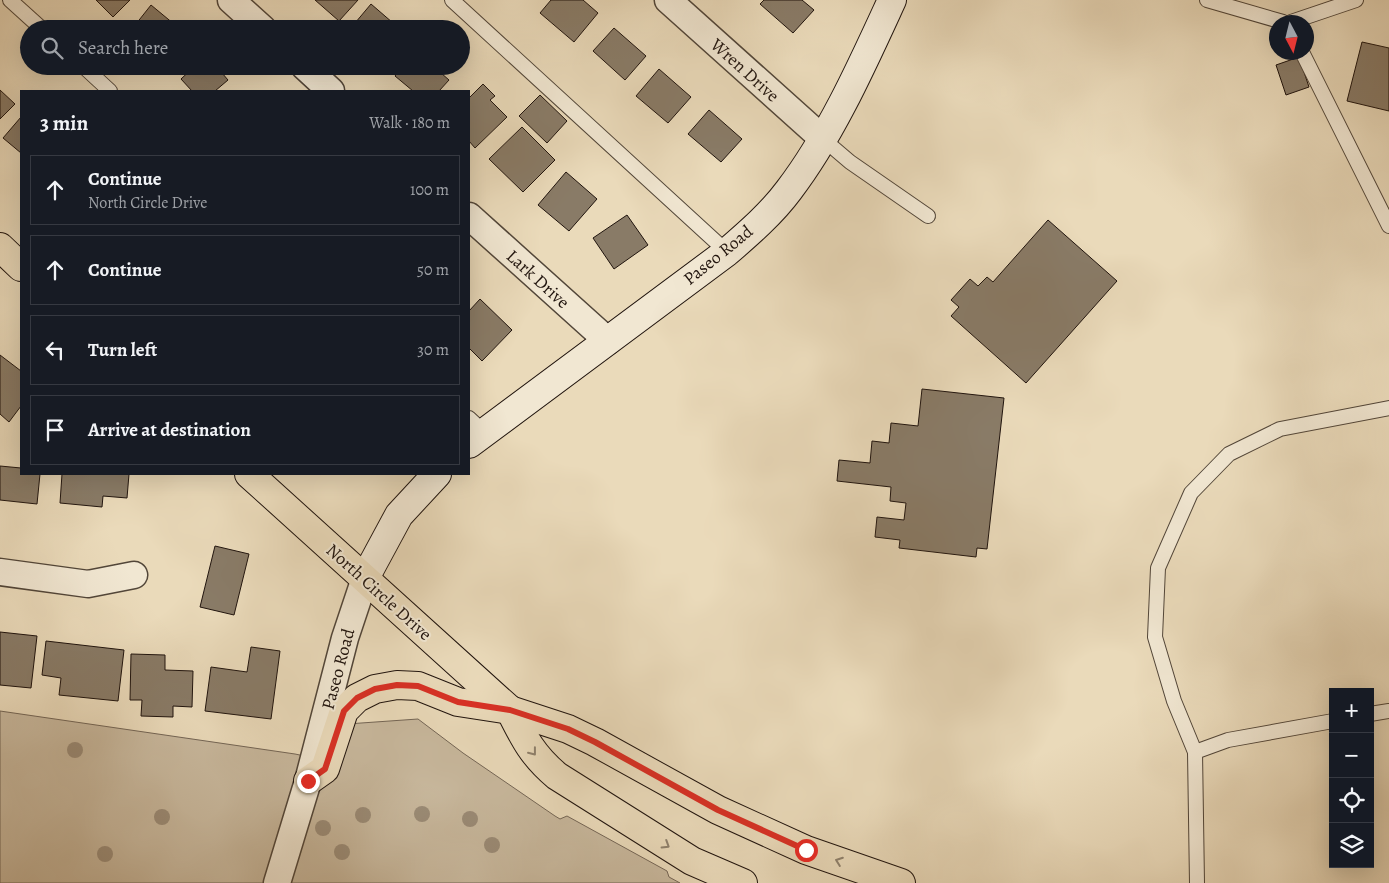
<!DOCTYPE html>
<meta charset="utf-8">
<style>
:root{--surface:#171b24;--page:#20242c;--text:#f1f3f6;--muted:#9ea1a6;--line:#363941}
body{margin:0;font-family:Alegreya,serif;background:var(--page);color:var(--text)}
.controls{position:absolute;right:15px;bottom:15px;display:grid;overflow:hidden;border-radius:0px;box-shadow:0 5px 20px #0002}
.controls button{width:45px;height:45px;display:grid;place-items:center;padding:0;border:0;border-bottom:1px solid var(--line);background:var(--surface);color:var(--text);font:25px sans-serif}
.compass{position:absolute;left:1269px;top:15px;width:45px;height:45px;border-radius:50%;background:var(--surface);box-shadow:0 5px 20px #0002;rotate:173deg}
.stop{position:absolute;width:15px;height:15px;margin:-11px;border:4px solid #d93025;border-radius:50%;background:#fff}
.stop.end{background:#d93025;border-color:#fff;box-shadow:0 1px 5px #0008}
.list{margin:0;padding:0;list-style:none}
h2{display:flex;justify-content:space-between;align-items:center;height:65px;margin:0;padding:0 20px;font-size:21px}
h2 small{font-size:16px;font-weight:400;color:var(--muted)}
.list li{display:grid;grid-template-columns:32px 1fr auto;gap:15px;align-items:center;box-sizing:border-box;height:70px;margin:0 10px 10px;padding:0 10px;border:1px solid var(--line);border-radius:0px}
.list b{display:block;font-size:19px;white-space:nowrap}
.list p{margin:0;font-size:16px;white-space:nowrap;color:var(--muted)}
.list em{font-size:16px;font-style:normal;color:var(--muted)}
.icon{flex:none;width:28px;height:28px;fill:none;stroke:currentColor;stroke-width:2;stroke-linecap:round;stroke-linejoin:round}
.map{position:relative;flex:none;width:1389px;height:883px;overflow:hidden}
.search{position:absolute;background:var(--surface);box-shadow:0 5px 20px #0002;left:20px;top:20px;width:450px;height:55px;display:flex;align-items:center;gap:12px;box-sizing:border-box;padding:0 18px;border-radius:28px;color:var(--muted);font-size:19px}
.panel{position:absolute;background:var(--surface);box-shadow:0 5px 20px #0002;left:20px;top:90px;width:450px;height:385px;border-radius:0px}
.map>svg:first-child{display:block}
</style>
<div class="map">
<svg width="1389" height="883" viewBox="0 0 1389 883">
<rect width="100%" height="100%" fill="#eadaba"/>
<filter id="stains"><feTurbulence type="fractalNoise" baseFrequency=".004" numOctaves="4"/><feColorMatrix values="0 0 0 0 .2 0 0 0 0 .09 0 0 0 0 .02 0 0 0 .5 -.17"/></filter>
<radialGradient id="worn" r=".72"><stop offset=".6" stop-color="#630" stop-opacity="0"/><stop offset="1" stop-color="#630" stop-opacity=".3"/></radialGradient>
<path fill="#c8b89d" stroke="#746656" d="M0,711L295,754L333,762L347,724L418,719L463,753L555,816L560,819L567,816L667,871L669,877L680,883H0Z"/>
<g fill="#897b67" stroke="#20140e">
<path d="M96,0H130L113,17Z"/>
<path d="M315,0H358L339,21Z"/>
<path d="M551,0H583L598,13L574,42L540,13Z"/>
<path d="M764,0H802L814,10L793,33L760,4Z"/>
<path d="M371,4L400,29H350Z"/>
<path d="M151,5L180,29H132Z"/>
<path d="M614,28L646,56L625,80L593,51Z"/>
<path d="M1362,42L1389,48V111L1347,101Z"/>
<path d="M1299,57L1309,87L1286,95L1276,65Z"/>
<path d="M195,66H216L228,80L215,91H192L181,79Z"/>
<path d="M403,66H433L449,80L439,91H413L395,76Z"/>
<path d="M659,69L691,97L668,123L636,96Z"/>
<path d="M483,84L495,96L490,100L507,117L475,148L469,141V98Z"/>
<path d="M0,90L15,104L0,119Z"/>
<path d="M540,95L567,121L547,143L519,116Z"/>
<path d="M709,110L742,139L721,162L688,134Z"/>
<path d="M21,117V153L3,138Z"/>
<path d="M522,127L555,160L523,192L489,159Z"/>
<path d="M566,172L597,199L569,231L538,205Z"/>
<path d="M627,215L648,245L614,269L593,238Z"/>
<path d="M1048,220L1117,281L1026,383L951,316L959,307L951,300L970,279L978,286L987,277L993,282Z"/>
<path d="M480,299L512,330L482,361L469,348V311Z"/>
<path d="M0,355L21,371V406L9,422L0,414Z"/>
<path d="M922,389L1004,398L987,549L977,548L976,557L899,548L900,540L875,537L877,517L904,520L906,503L890,501L891,487L837,481L839,460L870,463L872,441L889,443L891,423L918,426Z"/>
<path d="M0,466L21,468V474H40L37,504L0,500Z"/>
<path d="M62,474H129L127,498L103,496L102,507L60,503Z"/>
<path d="M215,546L249,554L234,615L200,607Z"/>
<path d="M0,632L37,636L31,688L0,685Z"/>
<path d="M46,641L124,650L118,701L59,695L61,678L42,675Z"/>
<path d="M251,647L280,651L271,719L205,711L211,667L247,672Z"/>
<path d="M131,654L165,655V670L193,671L192,707L173,706V717L141,716L142,700H130Z"/>
</g>
<g fill="none" stroke-linecap="round" stroke-linejoin="round">
<defs>
<g id="lane">
<path d="M10,0L42,29"/>
<path d="M452,0L727,252"/>
<path d="M1207,0L1283,22"/>
<path d="M1291,22L1356,0"/>
<path d="M1302,52L1389,226"/>
<path d="M83,66L110,91"/>
<path d="M823,139L850,162L928,216"/>
<path d="M469,418L484,432"/>
<path d="M1370,714L1389,711"/>
<path d="M1195,752L1228,740L1333,721"/>
<path d="M1197,883L1195,752L1174,701L1155,637L1158,568L1191,493L1229,454L1280,429L1389,408"/>
</g>
<g id="street">
<path d="M231,0L263,29"/>
<path d="M668,0L823,139"/>
<path d="M304,66L331,91"/>
<path d="M469,216L608,341"/>
<path d="M0,572L88,584L134,575"/>
<path d="M277,883L308,781L345,638L365,578"/>
</g>
<g id="secondary">
<path d="M469,444L727,252C749,233 772,213 789,190C831,135 863,63 892,0"/>
<path d="M365,578L399,515L437,474"/>
</g>
<g id="primary">
<path d="M0,247L21,267"/>
<path d="M249,474L510,710C524,738 532,755 557,776L692,861L743,883"/>
<path d="M308,781L325,769L344,711L357,698L375,689L397,685L418,686L458,702L510,710L568,729L595,742L718,810L806,850L901,883"/>
</g>
</defs>
<use href="#lane" stroke="#524639" stroke-width="16"/>
<use href="#street" stroke="#524639" stroke-width="29"/>
<use href="#secondary" stroke="#20140e" stroke-width="30"/>
<use href="#primary" stroke="#20140e" stroke-width="30"/>
<use href="#lane" stroke="#f1e7d2" stroke-width="14"/>
<use href="#street" stroke="#f1e7d2" stroke-width="26"/>
<use href="#secondary" stroke="#f1e7d2" stroke-width="28"/>
<use href="#primary" stroke="#eadaba" stroke-width="28"/>
</g>
<g fill="#9b8c77">
<circle cx="75" cy="750" r="8"/>
<circle cx="422" cy="814" r="8"/>
<circle cx="363" cy="815" r="8"/>
<circle cx="162" cy="817" r="8"/>
<circle cx="470" cy="819" r="8"/>
<circle cx="323" cy="828" r="8"/>
<circle cx="492" cy="845" r="8"/>
<circle cx="342" cy="852" r="8"/>
<circle cx="105" cy="854" r="8"/>
</g>
<defs><path id="oneway-chevron" d="M-2-3.5L2.5 0L-2 3.5" fill="none" stroke-width="1.6" stroke-linecap="round" stroke-linejoin="round" transform="scale(1.25)"/></defs>
<g stroke="#8f816d">
<use href="#oneway-chevron" transform="translate(533 752) rotate(52)"/>
<use href="#oneway-chevron" transform="translate(666 845) rotate(32)"/>
<use href="#oneway-chevron" transform="translate(839 861) rotate(-160)"/>
</g>
<g fill="none" stroke-linecap="round" stroke-linejoin="round">
<path stroke="#d93025" stroke-width="6" d="M308,781L325,769L344,711L357,698L375,689L397,685L418,686L458,702L510,710L568,729L595,742L718,810L806,850"/>
</g>
<g text-anchor="middle" dominant-baseline="central" stroke-width="4" stroke-linejoin="round" paint-order="stroke">
<g font-size="18" fill="#20140e" stroke="#f1e7d2">
<text transform="translate(745 70) rotate(42)">Wren Drive</text>
<text transform="translate(718 255) rotate(-39)">Paseo Road</text>
<text transform="translate(538 279) rotate(42)">Lark Drive</text>
<text transform="translate(379 592) rotate(42)">North Circle Drive</text>
<text transform="translate(338 669) rotate(-75)">Paseo Road</text>
</g>
</g>
<rect width="100%" height="100%" filter="url(#stains)"/>
<rect width="100%" height="100%" fill="url(#worn)"/>
</svg>
<div class="controls">
<button>+</button>
<button>−</button>
<button><svg class="icon" aria-label="locate" viewBox="0 0 24 24"><circle cx="12" cy="12" r="6"/><path d="M12 2v4M12 18v4M2 12h4M18 12h4"/></svg></button>
<button><svg class="icon" aria-label="layers" viewBox="0 0 24 24"><path d="M12 4l9 5-9 5-9-5zM3 14l9 5 9-5"/></svg></button>
</div>
<svg class="compass" viewBox="-18 -18 36 36"><path d="M0-13l5 13h-10z" fill="#e53935"/><path d="M0 13l5-13h-10z" fill="#9ea1a6"/></svg>
<div class="stop" style="left:806px;top:850px"></div>
<div class="stop end" style="left:308px;top:781px"></div>
<div class="search"><svg class="icon" aria-label="search" viewBox="0 0 24 24"><circle cx="10" cy="10" r="6"/><path d="M15 15l6 6"/></svg>Search here</div>
<section class="panel">
<h2>3 min<small>Walk · 180 m</small></h2>
<ul class="list">
<li><svg class="icon" aria-label="ahead" viewBox="0 0 24 24"><path d="M12 20V5M6 11l6-6 6 6"/></svg><div><b>Continue</b><p>North Circle Drive</p></div><em>100 m</em></li>
<li><svg class="icon" aria-label="ahead" viewBox="0 0 24 24"><path d="M12 20V5M6 11l6-6 6 6"/></svg><div><b>Continue</b></div><em>50 m</em></li>
<li><svg class="icon" aria-label="left" viewBox="0 0 24 24"><path d="M17 20v-9H6M10 6l-5 5 5 5"/></svg><div><b>Turn left</b></div><em>30 m</em></li>
<li><svg class="icon" aria-label="arrive" viewBox="0 0 24 24"><path d="M6 21V4h12l-3 4 3 4H6"/></svg><div><b>Arrive at destination</b></div></li>
</ul>
</section>
</div>
